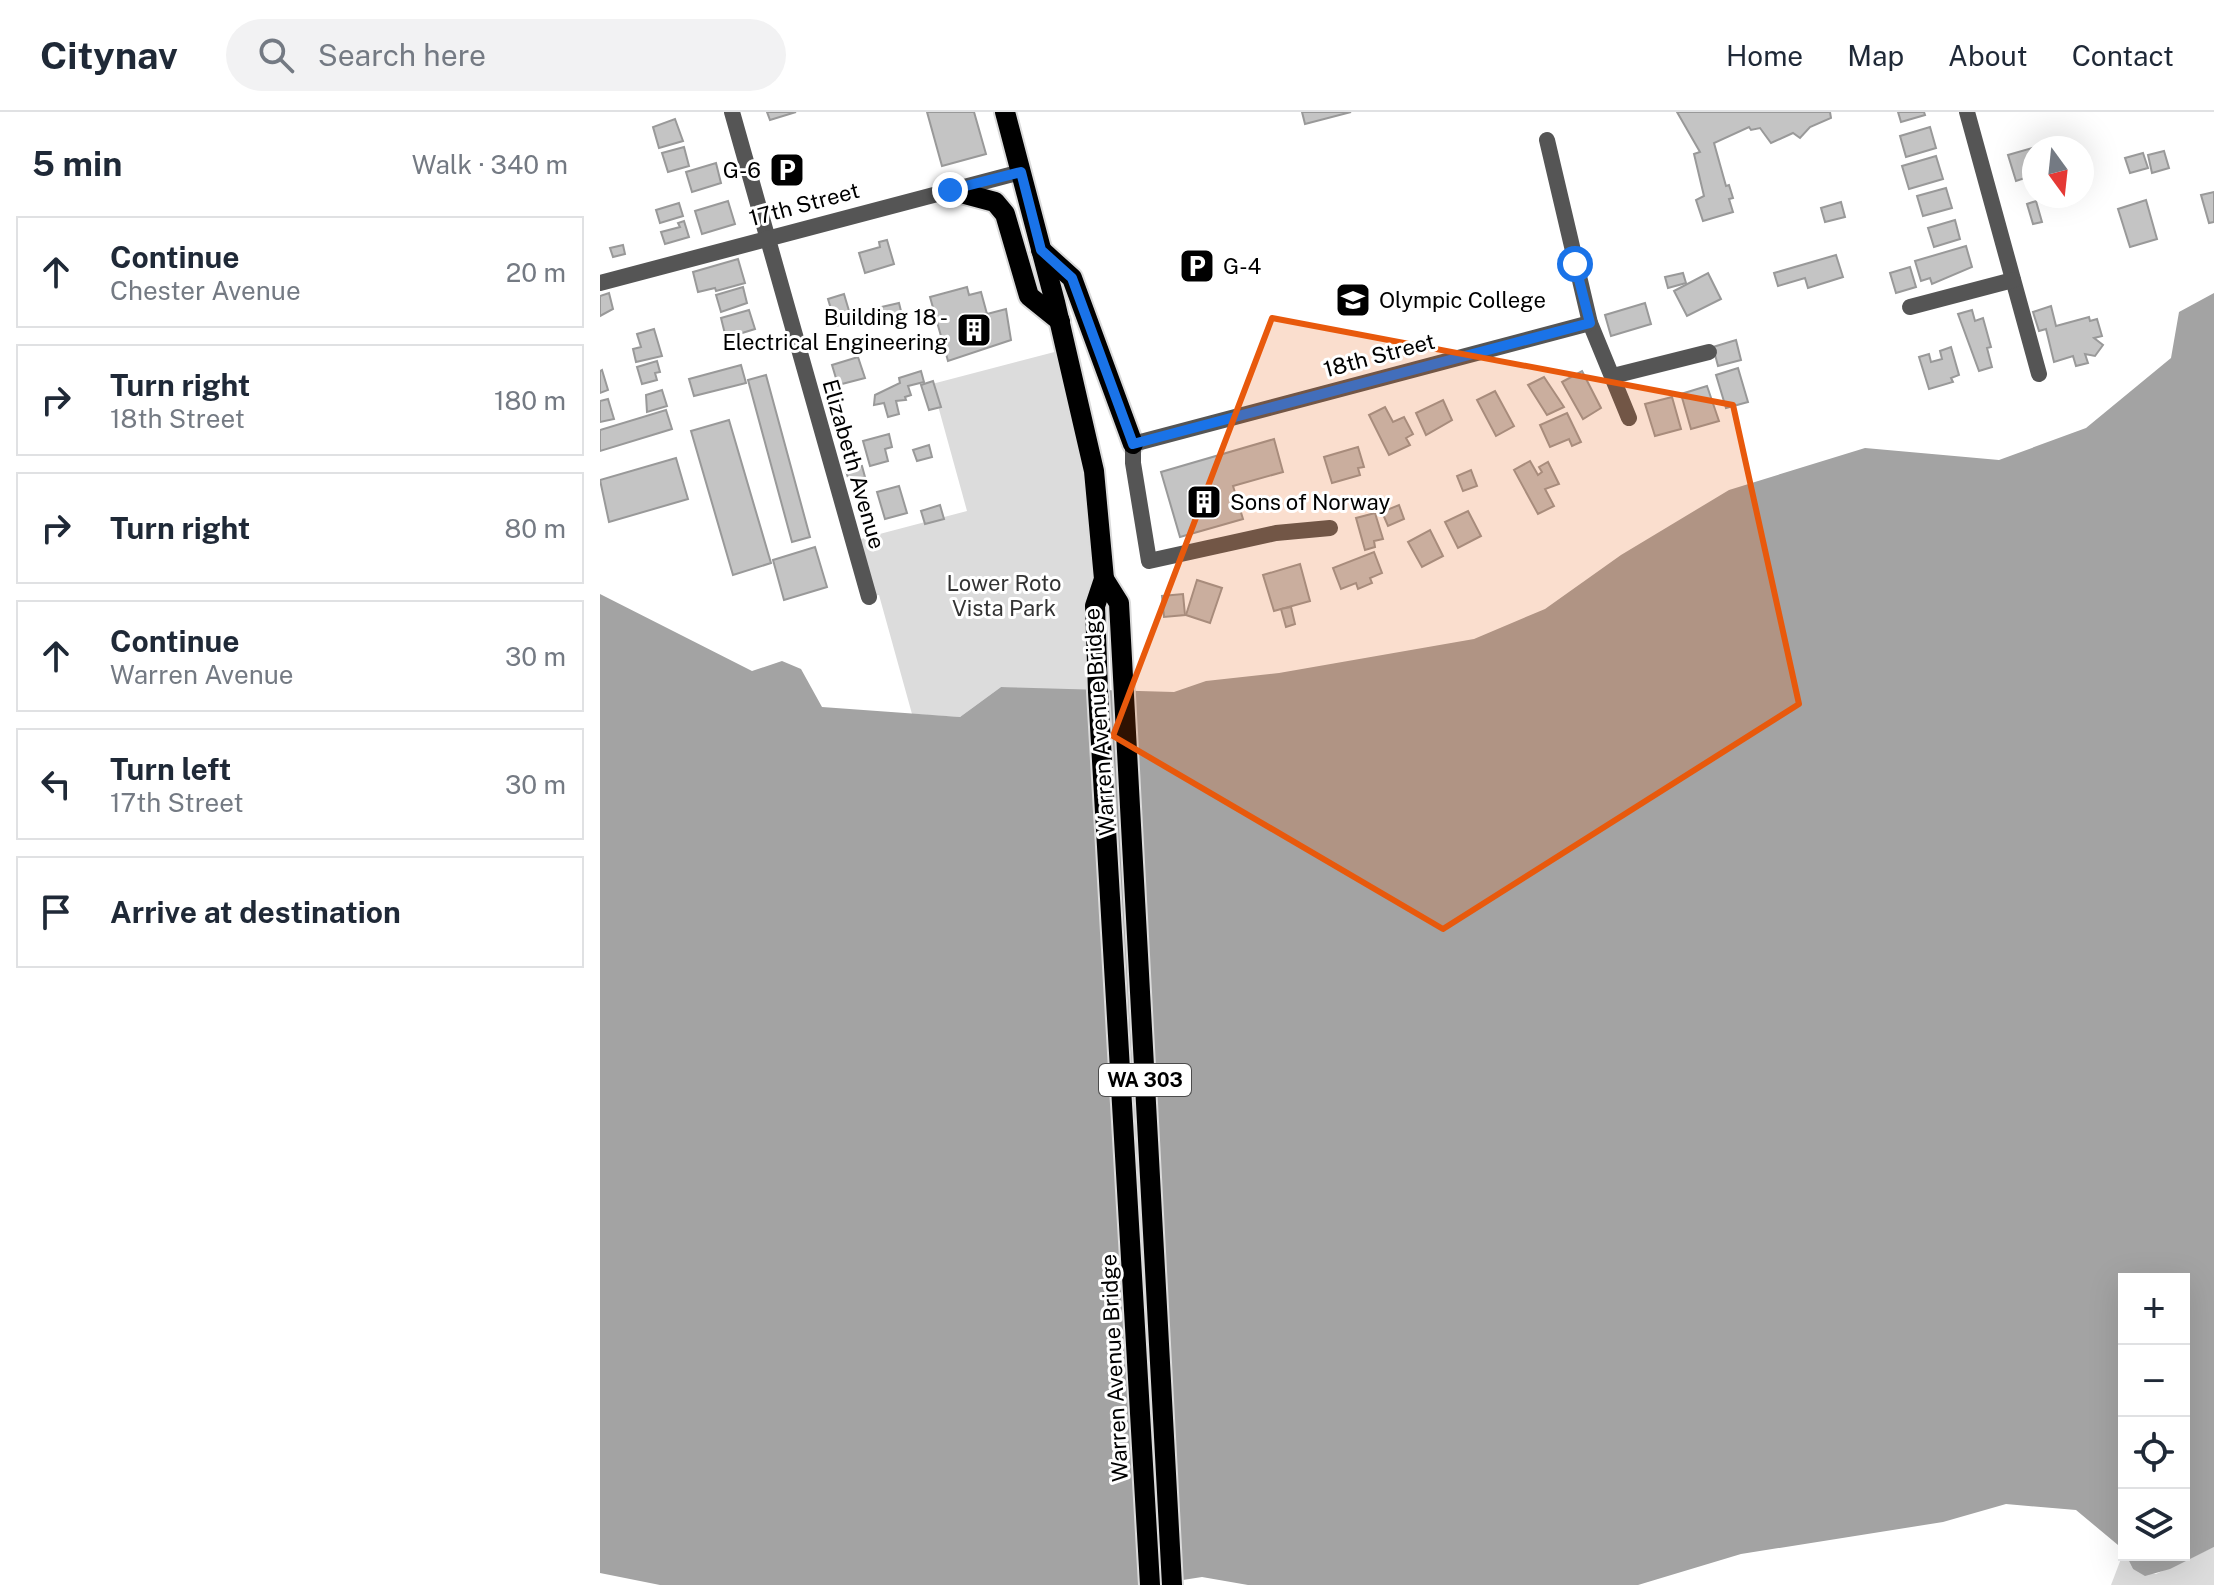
<!DOCTYPE html>
<meta charset="utf-8">
<style>
:root{--surface:#fff;--page:#f2f2f3;--text:#1f2937;--muted:#747a83;--line:#e0e1e3}
body{margin:0;font-family:"Public Sans",sans-serif;background:var(--page);color:var(--text)}
.controls{position:absolute;right:24px;bottom:24px;display:grid;overflow:hidden;border-radius:0px;box-shadow:0 8px 32px #0002}
.controls button{width:72px;height:72px;display:grid;place-items:center;padding:0;border:0;border-bottom:2px solid var(--line);background:var(--surface);color:var(--text);font:40px sans-serif}
.compass{position:absolute;left:1422px;top:24px;width:72px;height:72px;border-radius:50%;background:var(--surface);box-shadow:0 8px 32px #0002;rotate:165deg}
.stop{position:absolute;width:24px;height:24px;margin:-18px;border:6px solid #1a73e8;border-radius:50%;background:#fff}
.stop.end{background:#1a73e8;border-color:#fff;box-shadow:0 2px 8px #0008}
.list{margin:0;padding:0;list-style:none}
h2{display:flex;justify-content:space-between;align-items:center;height:104px;margin:0;padding:0 32px;font-size:34px}
h2 small{font-size:26px;font-weight:400;color:var(--muted)}
.list li{display:grid;grid-template-columns:52px 1fr auto;gap:24px;align-items:center;box-sizing:border-box;height:112px;margin:0 16px 16px;padding:0 16px;border:2px solid var(--line);border-radius:0px}
.list b{display:block;font-size:30px;white-space:nowrap}
.list p{margin:0;font-size:26px;white-space:nowrap;color:var(--muted)}
.list em{font-size:26px;font-style:normal;color:var(--muted)}
.icon{flex:none;width:44px;height:44px;fill:none;stroke:currentColor;stroke-width:2;stroke-linecap:round;stroke-linejoin:round}
.map{position:relative;flex:none;width:1614px;height:1473px;overflow:hidden}
header{display:flex;align-items:center;gap:48px;box-sizing:border-box;height:112px;padding:0 40px;background:var(--surface);border-bottom:2px solid var(--line)}
header strong{font-size:38px}
nav{display:flex;gap:44px;margin-inline-start:auto;font-size:28px}
.search{width:560px;height:72px;background:var(--page);display:flex;align-items:center;gap:20px;box-sizing:border-box;padding:0 28px;border-radius:44px;color:var(--muted);font-size:30px}
main{display:flex}
aside{flex:1;background:var(--surface)}
.map>svg:first-child{display:block}
</style>
<header>
<strong>Citynav</strong>
<div class="search"><svg class="icon" aria-label="search" viewBox="0 0 24 24"><circle cx="10" cy="10" r="6"/><path d="M15 15l6 6"/></svg>Search here</div>
<nav><a>Home</a><a>Map</a><a>About</a><a>Contact</a></nav>
</header>
<main>
<aside>
<h2>5 min<small>Walk · 340 m</small></h2>
<ul class="list">
<li><svg class="icon" aria-label="ahead" viewBox="0 0 24 24"><path d="M12 20V5M6 11l6-6 6 6"/></svg><div><b>Continue</b><p>Chester Avenue</p></div><em>20 m</em></li>
<li><svg class="icon" aria-label="right" viewBox="0 0 24 24"><path d="M7 20v-9h11M14 6l5 5-5 5"/></svg><div><b>Turn right</b><p>18th Street</p></div><em>180 m</em></li>
<li><svg class="icon" aria-label="right" viewBox="0 0 24 24"><path d="M7 20v-9h11M14 6l5 5-5 5"/></svg><div><b>Turn right</b></div><em>80 m</em></li>
<li><svg class="icon" aria-label="ahead" viewBox="0 0 24 24"><path d="M12 20V5M6 11l6-6 6 6"/></svg><div><b>Continue</b><p>Warren Avenue</p></div><em>30 m</em></li>
<li><svg class="icon" aria-label="left" viewBox="0 0 24 24"><path d="M17 20v-9H6M10 6l-5 5 5 5"/></svg><div><b>Turn left</b><p>17th Street</p></div><em>30 m</em></li>
<li><svg class="icon" aria-label="arrive" viewBox="0 0 24 24"><path d="M6 21V4h12l-3 4 3 4H6"/></svg><div><b>Arrive at destination</b></div></li>
</ul>
</aside>
<div class="map">
<svg width="1614" height="1473" viewBox="0 0 1614 1473">
<rect width="100%" height="100%" fill="#fff"/>
<g fill="#dcdcdc">
<path d="M466,237L494,359L498,580L401,575L360,605L312,602L279,483L269,485L253,429L367,399L332,272Z"/>
<path d="M1614,1435V1473H1511L1524,1439L1533,1457L1556,1462Z"/>
</g>
<path fill="#a3a3a3" d="M1614,181V1435L1570,1457L1545,1464L1533,1457L1526,1443H1584V1167H1524V1438L1476,1398L1406,1392L1343,1410L1141,1442L1038,1473H648L602,1465L551,1473H60L0,1461V482L152,559L182,549L201,557L222,595L360,605L401,575L574,580L606,569L679,561L874,527L945,497L1021,443L1129,378L1265,336L1399,348L1486,316L1571,246L1579,200Z"/>
<g fill="#c4c4c4" stroke="#999" stroke-width="2">
<path d="M167,0H196L170,8Z"/>
<path d="M327,0H374L386,42L342,54Z"/>
<path d="M702,0H751L705,12Z"/>
<path d="M1077,0H1230L1231,6L1210,15L1200,26L1193,21L1171,31L1160,16L1151,18L1149,15L1114,31L1126,74L1129,73L1133,86L1129,87L1133,100L1103,109L1096,88L1104,84L1094,42L1100,40Z"/>
<path d="M1298,0H1324L1325,3L1301,10Z"/>
<path d="M75,7L83,29L59,36L53,15Z"/>
<path d="M1330,15L1336,36L1306,45L1300,24Z"/>
<path d="M1453,30L1455,36H1434V63L1416,69L1408,43Z"/>
<path d="M84,35L89,54L68,60L62,41Z"/>
<path d="M1564,39L1569,56L1552,61L1548,43Z"/>
<path d="M1543,41L1548,56L1530,61L1525,46Z"/>
<path d="M1336,44L1343,67L1309,77L1302,54Z"/>
<path d="M116,51L121,71L92,80L86,60Z"/>
<path d="M1346,76L1352,96L1323,104L1317,84Z"/>
<path d="M1614,80V110L1609,111L1601,83Z"/>
<path d="M1546,88L1557,127L1530,135L1518,97Z"/>
<path d="M128,89L135,112L102,122L95,99Z"/>
<path d="M1436,89L1442,110L1433,112L1427,92Z"/>
<path d="M1241,90L1245,105L1225,110L1221,96Z"/>
<path d="M79,91L83,104L60,111L56,98Z"/>
<path d="M1355,108L1360,127L1334,135L1328,116Z"/>
<path d="M84,109L89,125L65,132L61,120L80,115L78,111Z"/>
<path d="M287,128L294,152L265,161L259,141L280,135L279,130Z"/>
<path d="M23,133L25,142L13,145L10,136Z"/>
<path d="M1366,134L1372,155L1332,172L1330,166L1321,169L1315,149Z"/>
<path d="M1236,143L1243,165L1208,176L1205,166L1178,174L1174,161Z"/>
<path d="M138,147L145,171L116,179L115,176L98,180L93,160Z"/>
<path d="M1310,155L1316,175L1296,181L1290,161Z"/>
<path d="M1083,161L1086,171L1068,176L1065,165Z"/>
<path d="M1108,161L1121,187L1087,204L1074,179Z"/>
<path d="M143,175L147,191L121,200L116,183Z"/>
<path d="M367,175L369,183L381,180L387,202L406,197L411,228L348,249L330,185Z"/>
<path d="M9,181L13,197L0,204V184Z"/>
<path d="M244,182L252,209L236,214L228,187Z"/>
<path d="M299,191L302,203L280,209L277,196Z"/>
<path d="M1045,191L1051,212L1011,224L1005,203Z"/>
<path d="M1451,194L1456,214L1489,205L1490,209L1497,207L1502,224L1494,226L1503,233L1495,244L1485,242L1488,251L1476,254L1473,244L1454,250L1446,217L1439,219L1433,200Z"/>
<path d="M149,198L155,217L126,226L121,206Z"/>
<path d="M1372,198L1375,209L1383,206L1391,235L1387,236L1392,255L1379,259L1358,202Z"/>
<path d="M54,217L62,244L36,250L33,237L41,235L37,222Z"/>
<path d="M1136,228L1141,248L1118,254L1113,235Z"/>
<path d="M1351,235L1359,263L1351,266L1353,270L1329,277L1319,245L1329,242L1331,250L1342,247L1340,239Z"/>
<path d="M258,245L265,266L238,273L232,253Z"/>
<path d="M57,249L60,260L55,261L57,268L42,272L37,255Z"/>
<path d="M141,253L146,271L94,284L89,267Z"/>
<path d="M1138,256L1148,290L1126,296L1116,263Z"/>
<path d="M2,258L8,278L0,281V259Z"/>
<path d="M321,259L324,270L308,274L311,283L305,285L306,288L296,289L299,302L288,305L284,291L274,293L275,283L300,271L299,266Z"/>
<path d="M982,259L1001,296L983,307L962,270Z"/>
<path d="M166,263L210,425L192,430L148,268Z"/>
<path d="M944,265L964,295L947,303L928,273Z"/>
<path d="M333,269L341,295L329,298L321,273Z"/>
<path d="M1107,274L1119,309L1091,317L1081,282Z"/>
<path d="M62,278L67,294L47,300L46,283Z"/>
<path d="M895,279L914,314L896,324L877,288Z"/>
<path d="M1072,285L1081,317L1055,324L1045,292Z"/>
<path d="M8,287L14,307L0,310V289Z"/>
<path d="M843,288L852,308L826,323L816,301Z"/>
<path d="M785,295L793,310L804,305L813,322L806,326L810,333L789,343L769,303Z"/>
<path d="M66,298L72,317L0,339V318Z"/>
<path d="M967,301L981,330L972,334L969,327L950,335L940,313Z"/>
<path d="M129,308L171,451L133,463L91,319Z"/>
<path d="M289,322L292,335L285,337L288,349L270,354L263,329Z"/>
<path d="M674,327L683,360L633,374L643,407L580,425L561,360Z"/>
<path d="M329,333L332,345L317,349L313,338Z"/>
<path d="M758,335L764,355L758,356L760,363L732,371L724,345Z"/>
<path d="M76,346L88,387L9,410L0,368Z"/>
<path d="M930,349L938,363L942,360L939,355L948,350L959,372L945,377L954,394L938,402L914,358Z"/>
<path d="M262,354L265,365L249,369L246,359Z"/>
<path d="M871,358L877,374L863,379L857,364Z"/>
<path d="M299,374L307,401L285,407L277,380Z"/>
<path d="M340,393L344,407L325,412L321,399Z"/>
<path d="M799,393L804,407L788,414L782,400Z"/>
<path d="M868,399L881,424L858,436L845,410Z"/>
<path d="M775,401L783,427L774,429L775,435L765,438L756,406Z"/>
<path d="M830,418L843,444L822,455L808,430Z"/>
<path d="M215,435L227,475L184,488L173,448Z"/>
<path d="M774,440L782,461L770,466L772,471L758,477L756,471L741,477L733,456Z"/>
<path d="M700,452L710,489L674,499L663,463Z"/>
<path d="M597,468L622,476L610,511L586,503Z"/>
<path d="M583,482L585,503L564,505L562,484Z"/>
<path d="M691,495L695,512L686,515L681,497Z"/>
</g>
<g fill="none" stroke-linecap="round" stroke-linejoin="round">
<defs>
<g id="primary">
<path d="M405,0L455,190L494,359L504,467L495,494L498,580L550,1473"/>
<path d="M350,78L395,90L405,102L429,184L460,209"/>
<path d="M441,138L472,166L533,332"/>
<path d="M504,467L519,491L572,1473"/>
</g>
</defs>
<use href="#primary" stroke="#dbdbdb" stroke-width="24"/>
<g stroke="#555" stroke-width="16">
<path d="M132,0L269,485"/>
<path d="M1367,0L1439,262"/>
<path d="M947,28L990,211L1029,306"/>
<path d="M0,171L421,60"/>
<path d="M1310,195L1413,168"/>
<path d="M1013,264L1109,240"/>
<path d="M730,416L676,421L549,449L533,351V332L990,211"/>
</g>
<use href="#primary" stroke="#000" stroke-width="20"/>
</g>
<g fill="none" stroke-linecap="round" stroke-linejoin="round">
<path stroke="#1a73e8" stroke-width="10" d="M350,78L421,60L441,138L472,166L533,332L990,211L975,152"/>
</g>
<path fill="#e8590c" fill-opacity="0.2" stroke="#e8590c" stroke-width="6" stroke-linejoin="round" d="M672,206L1133,293L1199,592L843,817L513,624Z"/>
<defs>
<symbol id="parking-square" viewBox="-11 -11 22 22"><rect x="-9" y="-9" width="18" height="18" rx="4" fill="#000" stroke="#fff"/><path d="M-3.5-5.5H1a3.5 3.5 0 0 1 0 7H-1V5.5H-3.5ZM-1-3.4V-.6H.8a1.4 1.4 0 0 0 0-2.8Z" fill="#fff"/></symbol>
<symbol id="university-square" viewBox="-11 -11 22 22"><rect x="-9" y="-9" width="18" height="18" rx="4" fill="#000" stroke="#fff"/><path d="M0-5L7-2L0 1L-7-2ZM-4 1L0 2.5L4 1V4Q0 6-4 4Z" fill="#fff"/></symbol>
<symbol id="building-square" viewBox="-11 -11 22 22"><rect x="-9" y="-9" width="18" height="18" rx="4" fill="#000" stroke="#fff"/><path d="M-4-6H4V6H1V3H-1V6H-4ZM-2.5-4.3h1.7v1.8h-1.7ZM.8-4.3h1.7v1.8H.8ZM-2.5-1h1.7V.8h-1.7ZM.8-1h1.7V.8H.8Z" fill="#fff"/></symbol>
</defs>
<g fill-rule="evenodd">
<use href="#parking-square" x="167" y="38" width="40" height="40"/>
<use href="#parking-square" x="577" y="134" width="40" height="40"/>
<use href="#university-square" x="733" y="168" width="40" height="40"/>
<use href="#building-square" x="354" y="198" width="40" height="40"/>
<use href="#building-square" x="584" y="370" width="40" height="40"/>
</g>
<g text-anchor="middle" dominant-baseline="central" stroke-width="6" stroke-linejoin="round" paint-order="stroke">
<rect fill="#fff" stroke="#4c4c4c" stroke-width="2" x="499" y="952" width="92" height="32" rx="6"/>
<g font-size="20" font-weight="bold" fill="#000">
<text x="545" y="968">WA 303</text>
</g>
<g font-size="22" fill="#000" stroke="#fff" text-anchor="start">
<text x="161" y="58" text-anchor="end">G-6</text>
<text x="623" y="154">G-4</text>
<text x="779" y="188">Olympic College</text>
<text x="348" y="205" text-anchor="end">Building 18 -<tspan x="348" dy="25">Electrical Engineering</tspan></text>
<text x="630" y="390">Sons of Norway</text>
</g>
<g font-size="22" fill="#000" stroke="#fff">
<text transform="translate(204 92) rotate(-15)">17th Street</text>
<text transform="translate(779 243) rotate(-15)">18th Street</text>
<text transform="translate(254 352) rotate(74)">Elizabeth Avenue</text>
<text transform="translate(499 610) rotate(-94)">Warren Avenue Bridge</text>
<text transform="translate(514 1256) rotate(-93)">Warren Avenue Bridge</text>
</g>
<g font-size="22" fill="#333" stroke="#fff">
<text x="404" y="471">Lower Roto<tspan x="404" dy="25">Vista Park</tspan></text>
</g>
</g>
</svg>
<div class="controls">
<button>+</button>
<button>−</button>
<button><svg class="icon" aria-label="locate" viewBox="0 0 24 24"><circle cx="12" cy="12" r="6"/><path d="M12 2v4M12 18v4M2 12h4M18 12h4"/></svg></button>
<button><svg class="icon" aria-label="layers" viewBox="0 0 24 24"><path d="M12 4l9 5-9 5-9-5zM3 14l9 5 9-5"/></svg></button>
</div>
<svg class="compass" viewBox="-18 -18 36 36"><path d="M0-13l5 13h-10z" fill="#e53935"/><path d="M0 13l5-13h-10z" fill="#747a83"/></svg>
<div class="stop" style="left:975px;top:152px"></div>
<div class="stop end" style="left:350px;top:78px"></div>
</div>
</main>
